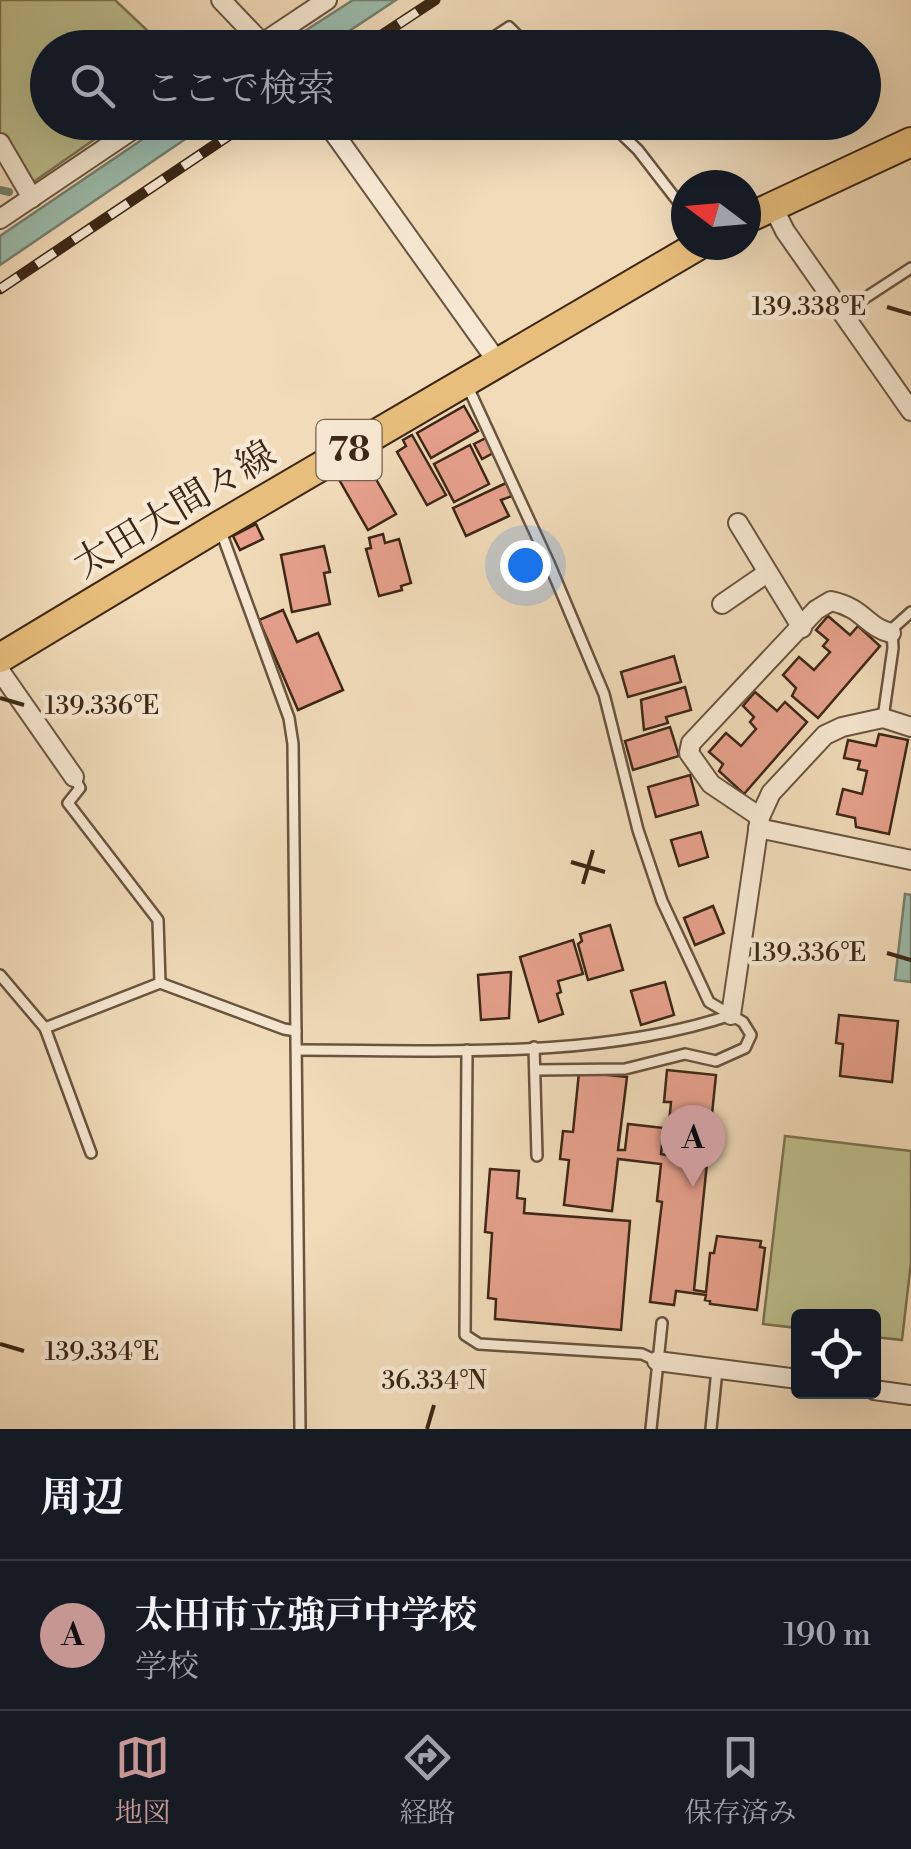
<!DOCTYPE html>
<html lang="ja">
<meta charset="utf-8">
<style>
:root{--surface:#171b24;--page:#242831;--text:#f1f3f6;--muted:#9ea1a6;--line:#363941;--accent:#c59692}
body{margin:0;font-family:"Libre Bodoni","Noto Serif JP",serif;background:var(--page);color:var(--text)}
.controls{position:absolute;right:30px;bottom:30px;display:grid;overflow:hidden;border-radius:10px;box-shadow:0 10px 40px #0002}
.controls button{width:90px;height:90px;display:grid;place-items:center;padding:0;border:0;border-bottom:2px solid var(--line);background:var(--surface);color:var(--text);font:50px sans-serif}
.compass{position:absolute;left:671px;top:170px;width:90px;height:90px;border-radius:50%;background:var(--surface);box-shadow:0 10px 40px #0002;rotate:286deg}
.you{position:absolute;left:525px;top:565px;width:35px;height:35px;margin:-25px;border:8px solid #fff;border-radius:50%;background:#1a73e8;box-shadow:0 0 0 15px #1a73e833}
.badge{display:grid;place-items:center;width:65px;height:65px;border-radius:50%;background:var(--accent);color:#111;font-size:32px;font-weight:700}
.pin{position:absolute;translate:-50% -82px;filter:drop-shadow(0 2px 5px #0008)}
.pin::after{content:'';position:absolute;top:52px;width:35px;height:30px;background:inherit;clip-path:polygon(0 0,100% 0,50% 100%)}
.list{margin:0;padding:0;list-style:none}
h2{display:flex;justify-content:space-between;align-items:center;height:130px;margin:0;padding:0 40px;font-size:42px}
h2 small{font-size:32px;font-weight:400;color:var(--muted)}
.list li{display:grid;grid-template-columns:65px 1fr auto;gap:30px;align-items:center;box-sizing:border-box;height:150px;padding:0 40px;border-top:2px solid var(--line)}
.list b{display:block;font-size:38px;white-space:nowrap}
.list p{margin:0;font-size:32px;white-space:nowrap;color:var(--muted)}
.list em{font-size:32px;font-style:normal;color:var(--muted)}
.icon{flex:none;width:55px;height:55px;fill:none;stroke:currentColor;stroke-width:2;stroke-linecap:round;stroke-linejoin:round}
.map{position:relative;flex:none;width:911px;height:1429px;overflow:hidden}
.search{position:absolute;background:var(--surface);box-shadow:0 10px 40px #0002;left:30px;right:30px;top:30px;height:110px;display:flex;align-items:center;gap:25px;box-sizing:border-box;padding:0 35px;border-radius:55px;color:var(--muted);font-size:38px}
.sheet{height:280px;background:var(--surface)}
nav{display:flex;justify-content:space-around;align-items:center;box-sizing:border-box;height:140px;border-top:2px solid var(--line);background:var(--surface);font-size:28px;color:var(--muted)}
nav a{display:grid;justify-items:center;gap:5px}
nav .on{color:var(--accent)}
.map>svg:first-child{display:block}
</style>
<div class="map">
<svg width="911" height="1429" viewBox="0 0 911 1429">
<rect width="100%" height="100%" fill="#f1dbb9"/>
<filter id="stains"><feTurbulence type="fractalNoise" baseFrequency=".002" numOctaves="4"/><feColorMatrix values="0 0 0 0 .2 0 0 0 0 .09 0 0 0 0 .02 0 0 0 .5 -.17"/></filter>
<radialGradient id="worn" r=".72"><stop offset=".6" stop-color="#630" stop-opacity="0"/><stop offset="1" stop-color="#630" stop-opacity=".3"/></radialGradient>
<g fill="#bdbf8d" stroke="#7c7351" stroke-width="2.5">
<path d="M0,0H115L149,32L160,47L48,48V122L118,123L29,185L0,135Z"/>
<path d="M785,1136L911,1151V1262L902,1340L874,1337V1316H798V1328L763,1324Z"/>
</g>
<g fill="#9bbbab" stroke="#75806f" stroke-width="2.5">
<path d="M353,0H396L325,47H280Z"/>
<path d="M168,122L209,123L0,265V236Z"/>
<path d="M905,894L911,895V982L895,980Z"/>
</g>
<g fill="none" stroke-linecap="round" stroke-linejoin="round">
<path stroke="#75806f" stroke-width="8" d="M0,190L9,192"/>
</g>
<g fill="#e7a18d" stroke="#3c2715" stroke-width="2.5">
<path d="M464,406L478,431L431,458L417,433Z"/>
<path d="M412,435L446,495L427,505L397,452L406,446L403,440Z"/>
<path d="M488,437L495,452L482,459L474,444Z"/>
<path d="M470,445L489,484L454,502L434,464Z"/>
<path d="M365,460L396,514L368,530L337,476Z"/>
<path d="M506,483L512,496L501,500L509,516L466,536L453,508Z"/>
<path d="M256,524L263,539L240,550L233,536Z"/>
<path d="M383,534L385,543L399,539L411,583L401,586L402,590L379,596L366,549L371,548L369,538Z"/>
<path d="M324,546L330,572L324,573L330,604L292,612L281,555Z"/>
<path d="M283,610L297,642L318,633L343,690L298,710L259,620Z"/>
<path d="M828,616L850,635L858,626L880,646L818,718L792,696L796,688L783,675L799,657L814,670L830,652L823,646L828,640L816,630Z"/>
<path d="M674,656L681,682L628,697L621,672Z"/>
<path d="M685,687L691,710L666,717L668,723L644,730L641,700Z"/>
<path d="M755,692L777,711L785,702L807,722L744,794L719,771L723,764L709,752L726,733L741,746L756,729L750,722L754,717L743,706Z"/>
<path d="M670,727L679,756L633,770L625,741Z"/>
<path d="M879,734L908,740L889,834L856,827L855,818L837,814L843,789L862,794L867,771L858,769L860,761L844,758L848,740L876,746Z"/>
<path d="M690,775L698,805L656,817L648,787Z"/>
<path d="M701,832L708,857L679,866L671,840Z"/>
<path d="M713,906L724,933L695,945L684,918Z"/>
<path d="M610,925L623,970L588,980L578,944L582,941L580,934Z"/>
<path d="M573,940L583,974L558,981L561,992L557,994L563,1014L539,1022L520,957Z"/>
<path d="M511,972L509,1018L481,1020L478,975Z"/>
<path d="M665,982L674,1015L641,1025L631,991Z"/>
<path d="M839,1015L898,1021L892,1082L840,1076L843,1044L836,1043Z"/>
<path d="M667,1070L716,1075L694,1290L706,1292L710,1253H714L717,1236L761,1241L760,1247L765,1248L757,1310L710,1304V1301L705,1300L706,1295L676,1291L674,1305L650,1302L662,1202L657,1201L661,1164L618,1159L612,1211L564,1205L569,1160L560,1159L563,1131L573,1132L579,1072L627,1077L618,1150H625L628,1124L664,1128L661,1154L666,1155L671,1102H664Z"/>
<path d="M490,1169L519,1171L517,1198L525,1199L524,1213L630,1221L621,1330L495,1319L496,1299L488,1298L492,1233L485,1232Z"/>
</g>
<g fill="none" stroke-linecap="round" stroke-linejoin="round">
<defs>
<g id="lane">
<path d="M477,48L509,27L530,48"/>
<path d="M609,122L638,150L686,212"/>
<path d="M338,139L363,122"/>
<path d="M842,313L911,268"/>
<path d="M467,385L549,563L604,694L638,830L662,901L709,1002L743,1022L751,1035L745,1048L716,1061L685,1054L625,1069L535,1070"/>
<path d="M220,529L289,718L293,744L300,1429"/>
<path d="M883,718L893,648L892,629L911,612"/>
<path d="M74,777L80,788L68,803L158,920L160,983"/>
<path d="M0,975L45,1028L91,1153"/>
<path d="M45,1028L160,983L284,1029L296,1031"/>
<path d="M534,1047L537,1156"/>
<path d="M298,1050C438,1050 596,1060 731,1015"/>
<path d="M467,1050L465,1335L479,1344L642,1354L657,1361"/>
<path d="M651,1429L662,1323"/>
<path d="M711,1429L717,1370"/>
</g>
<g id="street">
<path d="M221,0L262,43"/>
<path d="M255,48L327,0"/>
<path d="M326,122L499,364"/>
<path d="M0,143L32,198"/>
<path d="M772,205L785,231L911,411"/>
<path d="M0,219L144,122"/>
<path d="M738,523L802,628"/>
<path d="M722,604L767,573"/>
<path d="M0,671L74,777"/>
<path d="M760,817L711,784L689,753L691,743L816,610L831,601C864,608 866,627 891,633"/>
<path d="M758,828L911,860"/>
<path d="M731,1015L760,817L771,793L825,735L842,727L883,718L911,727"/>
<path d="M657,1361L798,1379"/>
<path d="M874,1390L911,1395"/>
</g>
<g id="primary">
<path d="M746,219L911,142"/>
<path d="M0,658L219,526L699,245"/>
</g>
</defs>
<use href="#lane" stroke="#69543e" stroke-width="14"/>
<use href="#street" stroke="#69543e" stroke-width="22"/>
<use href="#primary" stroke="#3c2715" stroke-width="32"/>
<use href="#lane" stroke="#f6e8d2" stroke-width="9"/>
<use href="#street" stroke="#f6e8d2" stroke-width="18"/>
<use href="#primary" stroke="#e8be7c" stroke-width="28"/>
<defs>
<g id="rail">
<path d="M362,48L435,0"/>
<path d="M0,289L249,122"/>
</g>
</defs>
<use href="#rail" stroke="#3c2715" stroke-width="11"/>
<use href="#rail" stroke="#f6e8d2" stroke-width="8" stroke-dasharray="22" stroke-linecap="butt"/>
</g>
<path fill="none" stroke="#3c2715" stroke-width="4" d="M887,307L911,314M0,698L24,705M571,862L605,872M583,884L593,850M887,953L911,960M0,1344L24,1351M427,1429L434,1405"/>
<g text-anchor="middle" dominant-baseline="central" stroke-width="9" stroke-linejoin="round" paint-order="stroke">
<rect fill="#f6e8d2" stroke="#74614e" stroke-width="2.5" x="316.5" y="420" width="65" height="60" rx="8"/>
<g font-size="35" font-weight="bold" fill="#3c2715">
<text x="349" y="450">78</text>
</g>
<g font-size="38" fill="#3c2715" stroke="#f6e8d2">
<text transform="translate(175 510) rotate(-31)">太田大間々線</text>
</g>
</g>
<g font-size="25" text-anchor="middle" fill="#3c2715" stroke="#f6e8d2" stroke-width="9" stroke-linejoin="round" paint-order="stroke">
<text x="809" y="315">139.338°E</text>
<text x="102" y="714">139.336°E</text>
<text x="809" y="961">139.336°E</text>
<text x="102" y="1360">139.334°E</text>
<text x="434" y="1389">36.334°N</text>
</g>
<rect width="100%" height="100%" filter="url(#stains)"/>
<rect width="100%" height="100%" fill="url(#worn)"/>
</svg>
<div class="controls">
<button><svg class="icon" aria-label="locate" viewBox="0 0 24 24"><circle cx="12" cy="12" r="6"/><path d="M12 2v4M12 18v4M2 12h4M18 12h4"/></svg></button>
</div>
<svg class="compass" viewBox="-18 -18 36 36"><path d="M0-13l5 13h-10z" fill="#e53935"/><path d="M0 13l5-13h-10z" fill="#9ea1a6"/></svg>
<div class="you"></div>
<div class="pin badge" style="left:693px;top:1187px">A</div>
<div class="search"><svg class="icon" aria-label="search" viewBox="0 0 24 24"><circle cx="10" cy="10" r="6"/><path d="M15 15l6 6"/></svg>ここで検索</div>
</div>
<section class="sheet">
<h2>周辺<small></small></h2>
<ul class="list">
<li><span class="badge">A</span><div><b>太田市立強戸中学校</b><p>学校</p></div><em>190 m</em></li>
</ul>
</section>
<nav>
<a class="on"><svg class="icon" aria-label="map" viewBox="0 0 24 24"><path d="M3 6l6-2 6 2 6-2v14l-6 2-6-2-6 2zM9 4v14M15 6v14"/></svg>地図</a>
<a><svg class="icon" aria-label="directions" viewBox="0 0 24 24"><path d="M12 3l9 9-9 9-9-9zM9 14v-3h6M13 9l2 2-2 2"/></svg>経路</a>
<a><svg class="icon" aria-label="saved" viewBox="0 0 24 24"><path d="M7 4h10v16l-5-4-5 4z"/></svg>保存済み</a>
</nav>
